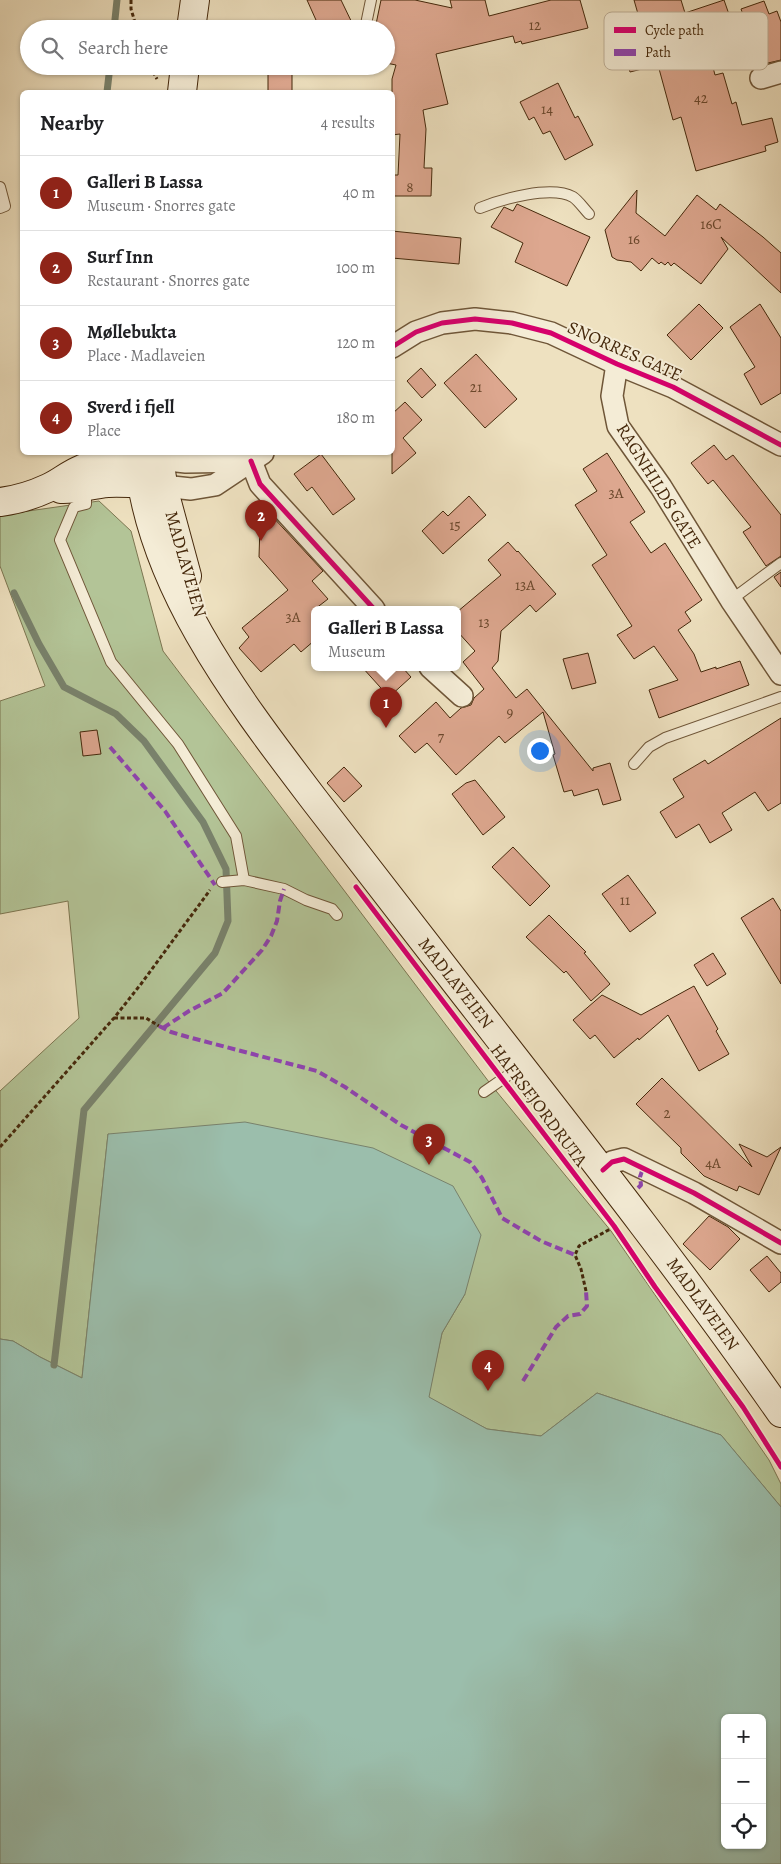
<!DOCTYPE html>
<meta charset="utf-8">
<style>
:root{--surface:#fff;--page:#f6f6f6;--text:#202124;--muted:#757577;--line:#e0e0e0;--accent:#8f2418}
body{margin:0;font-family:Alegreya,serif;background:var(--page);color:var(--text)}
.controls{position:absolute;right:15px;bottom:15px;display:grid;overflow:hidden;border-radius:8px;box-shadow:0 1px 4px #0004}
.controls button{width:45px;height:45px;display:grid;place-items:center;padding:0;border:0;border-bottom:1px solid var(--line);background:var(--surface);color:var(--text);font:25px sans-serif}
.you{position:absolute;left:539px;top:750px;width:18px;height:18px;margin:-12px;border:4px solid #fff;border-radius:50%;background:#1a73e8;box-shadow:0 0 0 8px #1a73e833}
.badge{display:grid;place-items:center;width:32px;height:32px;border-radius:50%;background:var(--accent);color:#fff;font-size:16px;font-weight:700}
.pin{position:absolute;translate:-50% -41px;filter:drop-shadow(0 1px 2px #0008)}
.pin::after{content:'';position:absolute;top:26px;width:18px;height:15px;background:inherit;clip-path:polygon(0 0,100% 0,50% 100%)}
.popup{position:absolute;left:311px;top:606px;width:150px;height:65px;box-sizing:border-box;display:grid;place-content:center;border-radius:8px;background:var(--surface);filter:drop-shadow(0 1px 4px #0005);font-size:16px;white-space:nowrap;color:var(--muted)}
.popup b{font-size:19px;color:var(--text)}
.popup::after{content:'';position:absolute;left:50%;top:100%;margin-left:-10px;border:10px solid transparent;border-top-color:var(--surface)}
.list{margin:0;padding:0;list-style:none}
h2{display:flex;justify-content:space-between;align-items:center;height:65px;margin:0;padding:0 20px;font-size:21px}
h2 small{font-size:16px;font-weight:400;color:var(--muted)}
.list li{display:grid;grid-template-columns:32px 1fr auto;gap:15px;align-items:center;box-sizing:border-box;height:75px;padding:0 20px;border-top:1px solid var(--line)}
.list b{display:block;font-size:19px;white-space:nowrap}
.list p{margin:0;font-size:16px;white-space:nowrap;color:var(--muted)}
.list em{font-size:16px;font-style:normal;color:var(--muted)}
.icon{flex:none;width:28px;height:28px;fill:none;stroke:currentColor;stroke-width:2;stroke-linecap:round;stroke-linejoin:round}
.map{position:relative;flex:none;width:781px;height:1864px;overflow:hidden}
.search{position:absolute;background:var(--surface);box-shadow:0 1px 4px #0004;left:20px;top:20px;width:375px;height:55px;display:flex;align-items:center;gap:12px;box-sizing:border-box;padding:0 18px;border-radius:28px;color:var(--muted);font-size:19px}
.panel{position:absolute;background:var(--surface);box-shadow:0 1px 4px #0004;left:20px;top:90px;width:375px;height:365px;border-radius:8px}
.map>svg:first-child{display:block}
</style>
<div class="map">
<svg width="781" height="1864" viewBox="0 0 781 1864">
<rect width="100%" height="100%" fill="#eee1c0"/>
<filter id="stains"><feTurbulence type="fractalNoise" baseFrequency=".004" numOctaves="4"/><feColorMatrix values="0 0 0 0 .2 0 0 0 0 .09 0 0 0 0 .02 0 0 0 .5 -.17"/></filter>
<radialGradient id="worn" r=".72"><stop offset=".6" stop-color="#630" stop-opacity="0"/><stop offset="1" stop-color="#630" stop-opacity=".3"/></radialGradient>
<path fill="#b3c497" stroke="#7c7651" d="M99,501L131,531L163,651L492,1086L611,1231L769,1460L781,1484V1507L721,1435L597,1393L541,1436L487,1429L428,1397L442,1333L465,1294L108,1134L82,1378L40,1357L13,1341L0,1339V1091L79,1018L68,901L0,914V701L45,686L0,566V515Z"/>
<path fill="#9bbeac" stroke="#79826c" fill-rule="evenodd" d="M245,1122L373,1148L453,1186L481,1235L465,1294L442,1333L429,1397L487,1429L541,1436L597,1393L721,1435L781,1507V1864H0V1339L13,1341L40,1357L82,1378L108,1134ZM725,1718H762V1845H725Z"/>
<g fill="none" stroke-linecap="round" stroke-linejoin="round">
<g stroke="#79826c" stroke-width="7">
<path d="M114,29L117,0"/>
<path d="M107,92L110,66"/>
<path d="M14,593L39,644L64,687L116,714L144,741L203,822L226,869L228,921L215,953L84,1110L54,1365"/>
</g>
</g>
<g fill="#dda78f" stroke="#45280b">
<path d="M307,0H341L355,29H320Z"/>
<path d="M381,0H415L452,8L450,0H485L489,16L551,0H580L588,28L522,44L521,41L515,43L513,36L436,54L448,104L423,110L426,129L424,168H432L431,196H392V175H398L400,134L392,135V79L396,65L386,63V29H375Z"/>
<path d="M634,0H681L685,13L724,0L732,23L704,33L715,75L723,73L732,104L736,102L742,125L772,118L778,142L765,146L766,151L696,171L681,117L673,120L658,65L630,72L622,42L644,35Z"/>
<path d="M764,1L769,14L777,11L781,22V60L768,63L762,45L755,48L741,9Z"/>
<rect x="268" y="66" width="24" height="26"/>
<path d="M558,83L575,118L578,116L593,145L565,160L550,131L543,134L534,117L529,120L520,102Z"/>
<path d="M637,190L636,213L665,236L697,195L716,210L720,204L763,237L781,253V293L721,237L728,249L701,284L674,263L671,266L668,262L665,265L661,262L659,264L652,258L641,271L631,262L617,260L612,257L605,230Z"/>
<path d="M517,204L590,237L567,286L515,262L523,243L491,227L504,207L513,211Z"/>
<path d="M392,231L461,238L459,264L392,258Z"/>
<path d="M699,304L723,328L691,360L667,335Z"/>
<path d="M760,304L781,338V393L761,405L744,374L755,367L730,327Z"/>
<path d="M476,354L517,399L485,428L444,383Z"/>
<path d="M421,368L436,385L422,398L407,381Z"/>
<path d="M405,402L422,420L403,438L416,453L392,474V414Z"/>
<path d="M714,445L726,460L733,455L781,515V556L766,566L743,532L751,527L713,480L708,484L691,463Z"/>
<path d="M607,453L645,512L630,522L651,553L665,543L702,600L685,612L691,621L678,630L694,654L701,672L716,667V669L740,661L749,685L659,718L649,690L678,680L654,646L634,659L617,635L632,626L592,565L607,555L575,505L597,491L583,469Z"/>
<path d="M321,454L355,499L333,515L312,487L307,491L294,474Z"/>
<path d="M469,496L486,515L443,554L422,531L443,511L448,516Z"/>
<path d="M271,515L323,571L312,581L328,599L315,609V640L301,652L294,644L261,672L239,648L249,637L242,628L288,590L259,557L260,525Z"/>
<path d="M508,542L517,552L518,551L556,594L536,612L530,605L501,631L498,661L492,668L516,698L527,689L593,771V768L610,763L621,800L603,805L598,789L574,796L572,790L564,792L553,755L555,754L543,712L505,743L499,736L456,775L427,743L415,753L399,736L436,702L450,718L461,708L471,705L474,698L484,689L463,662L475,651L457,631V612L501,575L488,560Z"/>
<path d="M781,572V587L774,577Z"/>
<path d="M588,653L596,683L572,689L563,659Z"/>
<path d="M362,667H402L411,677L389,697Z"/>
<path d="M781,718V803L768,811L755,792L722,813L732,830L710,843L699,824L676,838L660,812L684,797L673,779L705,760L708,764Z"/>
<path d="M97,730L101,754L83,756L80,732Z"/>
<path d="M344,767L362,786L344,802L327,783Z"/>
<path d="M475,780L505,817L483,835L452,794L466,783Z"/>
<path d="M513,847L550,886L530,906L492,867Z"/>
<path d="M628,875L656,913L630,932L602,894Z"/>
<path d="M773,898L781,911V984L741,918Z"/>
<path d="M549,915L586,952L584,953L610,984L591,1001L566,971L564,973L526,937Z"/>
<path d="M713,953L726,974L707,986L694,965Z"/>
<path d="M694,986L718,1029L716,1031L729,1054L699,1071L668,1015L639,1040L638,1038L614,1058L595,1035L590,1039L573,1020L602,995L641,1015Z"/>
<path d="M662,1078L752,1167L739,1144L767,1157L781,1147L759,1195L739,1186L737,1191L704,1176L681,1153V1148L636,1104Z"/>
<path d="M709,1216L728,1227L740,1239L710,1270L683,1244Z"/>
<path d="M767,1256L781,1273V1282L769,1292L750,1270Z"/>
</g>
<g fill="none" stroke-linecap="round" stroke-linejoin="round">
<defs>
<g id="service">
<path d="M365,29L371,0"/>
<path d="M0,187L5,206L0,208"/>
<path d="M480,208C502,199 551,185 573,197C579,201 584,209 589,214"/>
<path d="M86,487V504L74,507L60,540L111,662L178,744L236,836L244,880"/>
<path d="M731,600L781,563"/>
<path d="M634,764L649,747L665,738L781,697"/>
<path d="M222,882L244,880L284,889L306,900L332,909L337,915"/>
<path d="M484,1092L520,1067"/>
</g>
<g id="minor">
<path d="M761,78L781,72"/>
<path d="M392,347L416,332L442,323L475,319L512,323L551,333L617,364L673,387L781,445"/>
<path d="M617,364L612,396L618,426L661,487L731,600L781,674"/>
<path d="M159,459L186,462L251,461"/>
<path d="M251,461L260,484L374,609"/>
<path d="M163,486L191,489L215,485L263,453"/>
<path d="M430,667L462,696"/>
<path d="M603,1170L612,1162L624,1159L694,1193L781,1243"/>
</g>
<g id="secondary">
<path d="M191,29L195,0"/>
<path d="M182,92L185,66"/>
<path d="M138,452C147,583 240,702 316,802C364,864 412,926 460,988C569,1128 679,1267 781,1413"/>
<path d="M158,452L164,491L187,576"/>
<path d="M61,489C76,490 92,484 108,483C125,482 142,484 159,485"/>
<path d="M0,502C16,500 33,495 48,488C60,483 69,474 82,469C106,459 131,458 157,459"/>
</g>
</defs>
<use href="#service" stroke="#6f5638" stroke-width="12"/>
<use href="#minor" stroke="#6f5638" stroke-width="24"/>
<use href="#secondary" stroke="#45280b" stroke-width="30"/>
<g stroke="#45280b" stroke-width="3" stroke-dasharray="4 2.5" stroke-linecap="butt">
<path d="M131,0V9L137,29"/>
<path d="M150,66L157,79"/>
<path d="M114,1018H146L159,1026"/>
<path d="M0,1147L114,1018L141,984L210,890"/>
<path d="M586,1291L581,1269L575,1255L579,1246L614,1227"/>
</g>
<use href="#service" stroke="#f4ecd6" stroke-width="10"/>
<use href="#minor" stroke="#f4ecd6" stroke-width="21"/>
<use href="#secondary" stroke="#f4ecd6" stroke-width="28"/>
<g stroke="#8e44ad" stroke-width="4" stroke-dasharray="8 4" stroke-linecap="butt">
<path d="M110,747L165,811L215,885"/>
<path d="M159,1026L171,1032L188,1037L317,1071L345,1087L401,1125L470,1162L482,1178L502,1218L541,1241L575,1255"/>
<path d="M163,1028L189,1011L223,993L262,950L271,936L277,921L280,901L284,889"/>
<path d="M638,1188L641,1185L640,1177L643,1168"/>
<path d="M523,1381L556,1327L568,1316L580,1314L587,1306L586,1291"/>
</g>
<defs>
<g id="cycleway">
<path d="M392,347L416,332L442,323L475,319L512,323L551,333L617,364L673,387L781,445"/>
<path d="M251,461L260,484L374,609"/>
<path d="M356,887L614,1226L655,1287L743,1407L781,1467"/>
<path d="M603,1170L612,1162L624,1159L694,1193L781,1243"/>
</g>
</defs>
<use href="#cycleway" stroke="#f4ecd6" stroke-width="8"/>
<use href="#cycleway" stroke="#d6006c" stroke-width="5"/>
</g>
<g text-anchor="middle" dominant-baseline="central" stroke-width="4" stroke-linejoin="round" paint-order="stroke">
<g font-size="15" fill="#6b482c">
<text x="535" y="25">12</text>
<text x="701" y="98">42</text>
<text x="547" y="109">14</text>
<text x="410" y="187">8</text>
<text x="711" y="224">16C</text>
<text x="634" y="239">16</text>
<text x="476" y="387">21</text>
<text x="616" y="493">3A</text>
<text x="455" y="525">15</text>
<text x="525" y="585">13A</text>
<text x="293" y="617">3A</text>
<text x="484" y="622">13</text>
<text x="510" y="712">9</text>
<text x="441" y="737">7</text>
<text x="625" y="900">11</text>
<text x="667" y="1113">2</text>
<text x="713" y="1163">4A</text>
</g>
<g font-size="18" fill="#45280b" stroke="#f4ecd6">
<text transform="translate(625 351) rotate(24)">SNORRES GATE</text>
<text transform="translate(659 486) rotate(58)">RAGNHILDS GATE</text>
<text transform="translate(186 564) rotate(74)">MADLAVEIEN</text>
<text transform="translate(456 983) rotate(52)">MADLAVEIEN</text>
<text transform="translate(539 1105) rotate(53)">HAFRSFJORDRUTA</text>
<text transform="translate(703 1304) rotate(54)">MADLAVEIEN</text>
</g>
</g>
<rect x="604" y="12" width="164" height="58" rx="8" fill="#f4ecd6" stroke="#c0b199" stroke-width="1"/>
<rect x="614" y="27" width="22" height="6" fill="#d6006c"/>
<rect x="614" y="49" width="22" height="7" fill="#8e44ad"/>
<g font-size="14" fill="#45280b">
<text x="645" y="35">Cycle path</text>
<text x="645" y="57">Path</text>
</g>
<rect width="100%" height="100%" filter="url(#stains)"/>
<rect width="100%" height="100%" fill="url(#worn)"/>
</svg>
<div class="controls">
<button>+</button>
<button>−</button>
<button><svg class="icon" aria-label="locate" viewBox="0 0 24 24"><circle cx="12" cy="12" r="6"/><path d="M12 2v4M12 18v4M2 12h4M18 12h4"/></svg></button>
</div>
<div class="you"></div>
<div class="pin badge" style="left:386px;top:728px">1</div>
<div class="popup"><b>Galleri B Lassa</b>Museum</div>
<div class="pin badge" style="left:261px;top:541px">2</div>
<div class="pin badge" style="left:429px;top:1165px">3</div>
<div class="pin badge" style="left:488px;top:1391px">4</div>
<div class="search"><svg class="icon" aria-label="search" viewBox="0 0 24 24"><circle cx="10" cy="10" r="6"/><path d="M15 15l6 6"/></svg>Search here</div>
<section class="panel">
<h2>Nearby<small>4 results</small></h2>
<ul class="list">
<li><span class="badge">1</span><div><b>Galleri B Lassa</b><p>Museum · Snorres gate</p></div><em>40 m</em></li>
<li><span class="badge">2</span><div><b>Surf Inn</b><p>Restaurant · Snorres gate</p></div><em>100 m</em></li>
<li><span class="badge">3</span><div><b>Møllebukta</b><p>Place · Madlaveien</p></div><em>120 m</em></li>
<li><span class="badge">4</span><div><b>Sverd i fjell</b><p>Place</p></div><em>180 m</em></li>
</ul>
</section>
</div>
